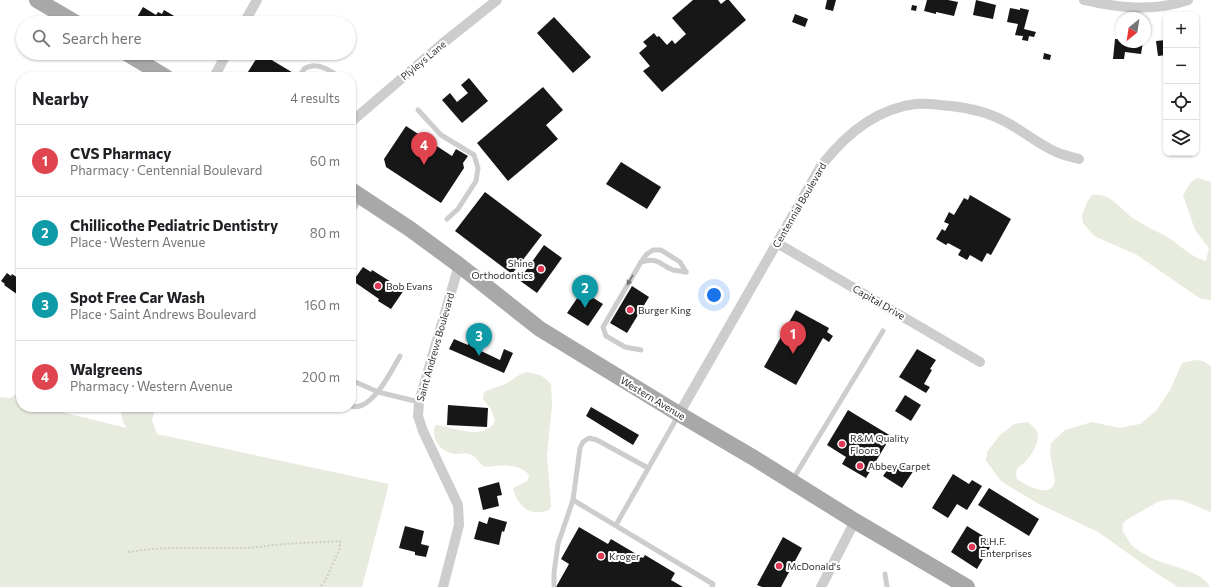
<!DOCTYPE html>
<meta charset="utf-8">
<style>
:root{--surface:#fff;--page:#f6f6f6;--text:#202124;--muted:#757577;--line:#e0e0e0;--accent:#1a73e8}
body{margin:0;font-family:Commissioner,sans-serif;background:var(--page);color:var(--text)}
.controls{position:absolute;right:12px;top:12px;display:grid;overflow:hidden;border-radius:8px;box-shadow:0 1px 3px #0004}
.controls button{width:36px;height:36px;display:grid;place-items:center;padding:0;border:0;border-bottom:1px solid var(--line);background:var(--surface);color:var(--text);font:20px sans-serif}
.compass{position:absolute;left:1115px;top:12px;width:36px;height:36px;border-radius:50%;background:var(--surface);box-shadow:0 1px 3px #0004;rotate:210deg}
.you{position:absolute;left:714px;top:295px;width:14px;height:14px;margin:-10px;border:3px solid #fff;border-radius:50%;background:#1a73e8;box-shadow:0 0 0 6px #1a73e833}
.badge{display:grid;place-items:center;width:26px;height:26px;border-radius:50%;background:var(--accent);color:#fff;font-size:13px;font-weight:700}
.pin{position:absolute;translate:-50% -33px;filter:drop-shadow(0 1px 2px #0008)}
.pin::after{content:'';position:absolute;top:21px;width:14px;height:12px;background:inherit;clip-path:polygon(0 0,100% 0,50% 100%)}
.list{margin:0;padding:0;list-style:none}
h2{display:flex;justify-content:space-between;align-items:center;height:52px;margin:0;padding:0 16px;font-size:17px}
h2 small{font-size:13px;font-weight:400;color:var(--muted)}
.list li{display:grid;grid-template-columns:26px 1fr auto;gap:12px;align-items:center;box-sizing:border-box;height:72px;padding:0 16px;border-top:1px solid var(--line)}
.list b{display:block;font-size:15px;white-space:nowrap}
.list p{margin:0;font-size:13px;white-space:nowrap;color:var(--muted)}
.list em{font-size:13px;font-style:normal;color:var(--muted)}
.icon{flex:none;width:22px;height:22px;fill:none;stroke:currentColor;stroke-width:2;stroke-linecap:round;stroke-linejoin:round}
.map{position:relative;flex:none;width:1211px;height:587px;overflow:hidden}
.search{position:absolute;background:var(--surface);box-shadow:0 1px 3px #0004;left:16px;top:16px;width:340px;height:44px;display:flex;align-items:center;gap:10px;box-sizing:border-box;padding:0 14px;border-radius:22px;color:var(--muted);font-size:15px}
.panel{position:absolute;background:var(--surface);box-shadow:0 1px 3px #0004;left:16px;top:72px;width:340px;height:340px;border-radius:16px}
.map>svg:first-child{display:block}
</style>
<div class="map">
<svg width="1211" height="587" viewBox="0 0 1211 587">
<rect width="100%" height="100%" fill="#fff"/>
<g fill="#e7ecde">
<path d="M1198,178L1211,182V300L1201,299L1137,255L1094,236L1083,223L1082,216L1087,202L1092,195C1112,192 1121,211 1136,220C1147,227 1159,232 1169,238C1181,246 1192,258 1206,261L1209,248L1195,230L1183,195L1191,182Z"/>
<path d="M1195,360L1203,361L1211,366V512C1190,505 1182,495 1158,502L1126,520C1121,525 1121,530 1126,536C1128,540 1131,545 1135,548C1141,552 1149,557 1156,560C1171,566 1203,572 1210,587H1178L1150,569L1098,532L1037,503L1001,481L986,461L987,452L999,436L1014,424L1028,422C1031,425 1035,428 1037,431C1041,439 1032,455 1026,461C1020,467 1014,467 1017,479C1026,485 1051,500 1055,481L1050,453L1051,443L1065,430L1092,422L1119,428L1140,424L1156,411L1170,390L1182,363Z"/>
<path d="M527,372L540,375L546,379L551,384L552,405L547,455L551,506L549,510C529,517 519,507 513,489C517,485 523,484 528,480L529,475C521,465 507,465 495,466C493,466 488,467 486,467C479,465 477,456 469,454C464,452 459,455 454,454C439,451 431,439 435,425H437C454,428 486,441 495,421L491,409L483,399L484,392C492,388 502,386 509,382C515,378 519,374 527,372Z"/>
<path d="M21,391V407H50L49,409L127,428L123,422L120,407H156L152,420L157,434L389,484L362,587H0V397L10,398Z"/>
</g>
<g fill="#171717">
<path d="M693,0H718L721,4L726,0H729L746,20L662,92L643,71L650,66L639,53L647,46L643,42L654,33L657,37L659,36L667,45L672,40L675,44L686,34L672,18Z"/>
<path d="M827,0H836L833,11L825,9Z"/>
<path d="M927,0H948L958,2L954,16L936,12V14L924,11Z"/>
<path d="M976,0L996,5L993,19L973,15Z"/>
<path d="M912,5L917,6L916,11L911,10Z"/>
<path d="M143,7L156,15L158,12L162,14L164,10L181,20L179,23H143L136,19Z"/>
<path d="M1010,8L1020,10V8L1029,10L1024,29L1036,32L1034,37L1029,36L1028,41L1022,40L1023,36L1015,35L1018,24L1007,22Z"/>
<path d="M795,14L808,19L805,27L792,22Z"/>
<path d="M554,17L591,57L573,73L537,33Z"/>
<path d="M1115,39H1121V42H1143L1141,54L1125,52L1124,59H1113Z"/>
<path d="M1166,40V55L1158,56L1156,41Z"/>
<path d="M260,53L295,74L293,77H249L246,75Z"/>
<path d="M1044,53L1051,55L1050,60L1043,59Z"/>
<path d="M469,78L488,101L462,123L442,100L450,93L457,102L468,93L461,85Z"/>
<path d="M543,87L563,110L546,125L558,139L508,181L477,143Z"/>
<path d="M406,126L452,156L456,149L468,156L463,163L464,168L441,203L386,167L384,159Z"/>
<path d="M621,162L661,187L647,209L606,184Z"/>
<path d="M485,192L542,235L512,274L455,231Z"/>
<path d="M970,195L1011,219L991,255L987,253L982,262L970,255L967,260L958,255L961,250L948,243L946,245L936,239L942,229L945,231L949,224L944,222L949,212L954,215L964,198L968,200Z"/>
<path d="M544,245L562,258L537,293L519,280Z"/>
<path d="M363,267L371,272L372,270L404,290L391,309L378,301L379,299L353,281Z"/>
<path d="M7,273L11,276L12,274L21,280V297L4,285L5,284L1,281Z"/>
<path d="M632,286L649,297L627,333L610,323Z"/>
<path d="M582,291L603,304L588,326L567,313Z"/>
<path d="M796,310L829,328L827,332L833,336L829,342L823,338L796,385L764,367Z"/>
<path d="M454,339L468,345L469,341L481,346L479,350L500,360L504,349L513,353L504,373L449,349Z"/>
<path d="M917,349L936,360L930,369L932,370L924,384L930,387L926,393L899,377Z"/>
<path d="M905,395L921,405L911,421L895,411Z"/>
<path d="M448,405L488,408L487,427L447,425Z"/>
<path d="M591,407L639,435L633,445L586,416Z"/>
<path d="M848,410L891,436L866,478L842,464L846,457L827,445Z"/>
<path d="M901,462L914,470L902,488L883,476L888,469L894,473Z"/>
<path d="M953,474L969,484L972,480L982,486L967,510L957,504L948,518L932,508Z"/>
<path d="M499,482L502,495L497,496L499,506L483,510L478,488Z"/>
<path d="M989,488L1039,519L1029,536L978,505Z"/>
<path d="M489,517L507,522L504,532L502,531L499,545L474,539L479,521L487,524Z"/>
<path d="M405,526L424,531L421,544L429,546L426,557L415,555V552L399,548Z"/>
<path d="M967,526L993,542L977,569L951,552Z"/>
<path d="M579,527L608,544L611,539L643,558L645,555L675,573L671,580L683,587H556L569,564L561,559Z"/>
<path d="M783,537L802,548L781,587H762L757,585Z"/>
</g>
<g fill="none" stroke-linecap="round" stroke-linejoin="round">
<path stroke="#cdcdcd" stroke-width="2" stroke-dasharray="2 2" stroke-linecap="butt" d="M128,552L150,549L173,548H248L283,544L340,541V548L325,581L320,587"/>
<g stroke="#cdcdcd" stroke-width="5">
<path d="M299,77L304,69C316,61 329,69 339,77"/>
<path d="M418,110L441,135L474,155L478,168L476,181L458,209L447,219"/>
<path d="M351,214L360,199"/>
<path d="M641,262C659,257 658,264 673,270C677,271 682,271 686,272"/>
<path d="M641,350L625,347L606,336L603,327L641,262L647,254L653,250H661L680,262L686,272"/>
<path d="M351,380L378,392L419,402"/>
<path d="M351,406C371,413 392,370 400,356"/>
<path d="M793,479L883,331"/>
<path d="M573,500L713,584L712,587"/>
<path d="M616,525L678,416"/>
<path d="M885,574L887,587"/>
<path d="M554,587V573L558,544L573,500L580,448L583,442L589,438L597,440L648,468"/>
</g>
<g stroke="#cdcdcd" stroke-width="10">
<path d="M1084,0C1118,8 1154,12 1188,0"/>
<path d="M244,23L257,0"/>
<path d="M214,77L227,53"/>
<path d="M351,122L443,43L497,0"/>
<path d="M777,243L980,362"/>
<path d="M679,414L821,166C845,135 875,109 915,104C926,103 939,105 951,106C969,108 990,113 1006,122C1023,131 1038,144 1056,152C1063,155 1071,157 1079,159"/>
<path d="M443,587L459,525L458,505L423,431L418,416L419,402L459,265"/>
<path d="M821,587L855,521"/>
</g>
<g stroke="#a8a8a8" stroke-width="16">
<path d="M37,0L76,23"/>
<path d="M126,53L166,77"/>
<path d="M351,190L410,229L459,265L540,329L679,414L754,458L855,521L967,587"/>
</g>
</g>
<defs><path id="oneway-solid" d="M-6-.8H1V-3.2L6.5 0L1 3.2V.8H-6Z"/></defs>
<use fill="#777" href="#oneway-solid" transform="translate(630 280) rotate(120)"/>
<g fill="#df3955" stroke="#fff" stroke-width="1.5">
<circle cx="541" cy="269" r="4"/>
<circle cx="378" cy="286" r="4"/>
<circle cx="630" cy="310" r="4"/>
<circle cx="842" cy="444" r="4"/>
<circle cx="860" cy="466" r="4"/>
<circle cx="972" cy="547" r="4"/>
<circle cx="601" cy="556" r="4"/>
<circle cx="779" cy="566" r="4"/>
</g>
<g text-anchor="middle" dominant-baseline="central" stroke-width="4" stroke-linejoin="round" paint-order="stroke">
<g font-size="10" fill="#303030" stroke="#fff">
<text transform="translate(423 60) rotate(-40)">Plyleys Lane</text>
<text transform="translate(799 205) rotate(-60)">Centennial Boulevard</text>
<text transform="translate(879 302) rotate(30)">Capital Drive</text>
<text transform="translate(435 347) rotate(-74)">Saint Andrews Boulevard</text>
<text transform="translate(653 398) rotate(31)">Western Avenue</text>
</g>
<g font-size="10" fill="#303030" stroke="#fff" text-anchor="start">
<text x="533" y="263" text-anchor="end">Shine<tspan x="533" dy="12">Orthodontics</tspan></text>
<text x="386" y="286">Bob Evans</text>
<text x="638" y="310">Burger King</text>
<text x="850" y="438">R&amp;M Quality<tspan x="850" dy="12">Floors</tspan></text>
<text x="868" y="466">Abbey Carpet</text>
<text x="980" y="541">R.H.F.<tspan x="980" dy="12">Enterprises</tspan></text>
<text x="609" y="556">Kroger</text>
<text x="787" y="566">McDonald's</text>
</g>
</g>
</svg>
<div class="controls">
<button>+</button>
<button>−</button>
<button><svg class="icon" aria-label="locate" viewBox="0 0 24 24"><circle cx="12" cy="12" r="6"/><path d="M12 2v4M12 18v4M2 12h4M18 12h4"/></svg></button>
<button><svg class="icon" aria-label="layers" viewBox="0 0 24 24"><path d="M12 4l9 5-9 5-9-5zM3 14l9 5 9-5"/></svg></button>
</div>
<svg class="compass" viewBox="-18 -18 36 36"><path d="M0-13l5 13h-10z" fill="#e53935"/><path d="M0 13l5-13h-10z" fill="#757577"/></svg>
<div class="you"></div>
<div class="pin badge" style="left:793px;top:354px;background:#e0444e">1</div>
<div class="pin badge" style="left:585px;top:308px;background:#0f9aa8">2</div>
<div class="pin badge" style="left:479px;top:356px;background:#0f9aa8">3</div>
<div class="pin badge" style="left:424px;top:165px;background:#e0444e">4</div>
<div class="search"><svg class="icon" aria-label="search" viewBox="0 0 24 24"><circle cx="10" cy="10" r="6"/><path d="M15 15l6 6"/></svg>Search here</div>
<section class="panel">
<h2>Nearby<small>4 results</small></h2>
<ul class="list">
<li><span class="badge" style="background:#e0444e">1</span><div><b>CVS Pharmacy</b><p>Pharmacy · Centennial Boulevard</p></div><em>60 m</em></li>
<li><span class="badge" style="background:#0f9aa8">2</span><div><b>Chillicothe Pediatric Dentistry</b><p>Place · Western Avenue</p></div><em>80 m</em></li>
<li><span class="badge" style="background:#0f9aa8">3</span><div><b>Spot Free Car Wash</b><p>Place · Saint Andrews Boulevard</p></div><em>160 m</em></li>
<li><span class="badge" style="background:#e0444e">4</span><div><b>Walgreens</b><p>Pharmacy · Western Avenue</p></div><em>200 m</em></li>
</ul>
</section>
</div>
